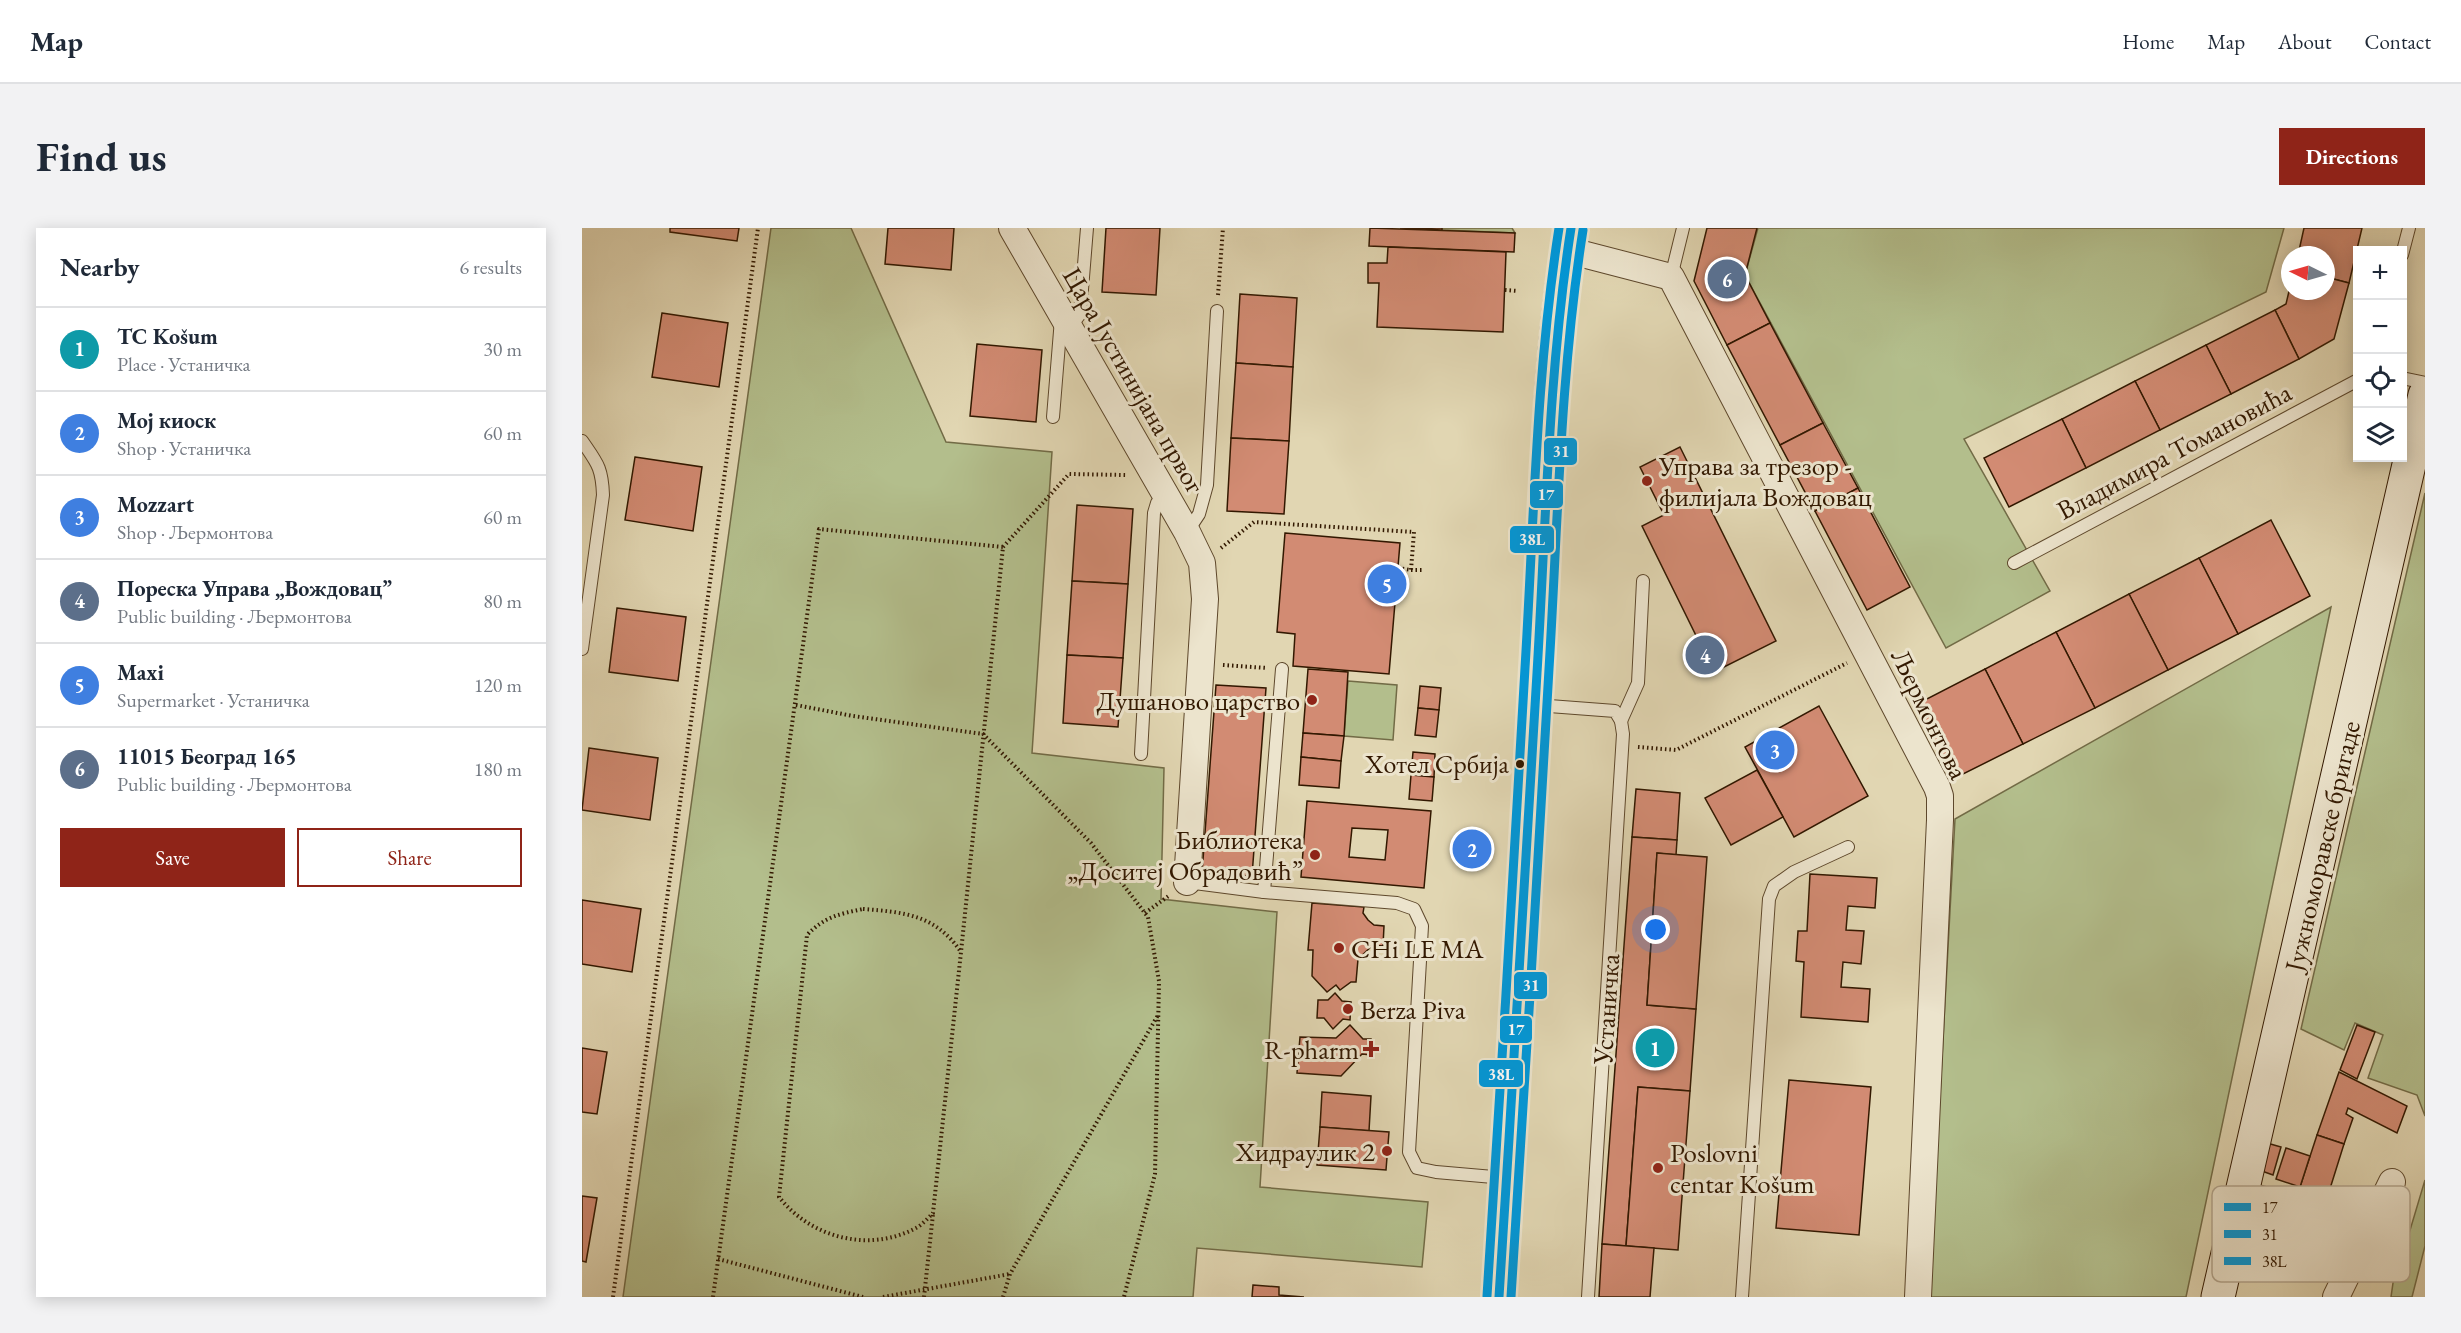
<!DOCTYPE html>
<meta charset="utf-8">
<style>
:root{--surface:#fff;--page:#f2f2f3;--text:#1f2937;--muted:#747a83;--line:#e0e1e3;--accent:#8f2418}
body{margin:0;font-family:"EB Garamond",serif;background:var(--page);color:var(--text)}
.controls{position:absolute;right:18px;top:18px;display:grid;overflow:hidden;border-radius:0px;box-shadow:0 3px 15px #0003}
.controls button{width:54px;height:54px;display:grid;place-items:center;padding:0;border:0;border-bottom:2px solid var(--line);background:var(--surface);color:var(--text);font:30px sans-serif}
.compass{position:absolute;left:1699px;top:18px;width:54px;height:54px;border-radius:50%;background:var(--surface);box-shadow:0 3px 15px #0003;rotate:275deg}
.you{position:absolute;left:1074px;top:702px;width:21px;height:21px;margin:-15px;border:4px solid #fff;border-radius:50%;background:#1a73e8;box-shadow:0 0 0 9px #1a73e833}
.badge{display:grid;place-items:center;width:39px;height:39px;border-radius:50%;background:var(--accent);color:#fff;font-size:20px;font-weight:700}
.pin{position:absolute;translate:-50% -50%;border:3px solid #fff;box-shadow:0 2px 6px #0006}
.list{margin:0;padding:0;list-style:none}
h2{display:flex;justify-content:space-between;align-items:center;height:78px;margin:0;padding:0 24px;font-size:26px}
h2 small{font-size:20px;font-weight:400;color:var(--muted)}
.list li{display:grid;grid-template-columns:39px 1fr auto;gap:18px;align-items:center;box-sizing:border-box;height:84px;padding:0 24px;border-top:2px solid var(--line)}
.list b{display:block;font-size:22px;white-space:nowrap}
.list p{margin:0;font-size:20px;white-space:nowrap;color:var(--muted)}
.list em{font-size:20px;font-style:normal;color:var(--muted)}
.actions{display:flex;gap:12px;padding:18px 24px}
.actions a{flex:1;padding:14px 0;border:2px solid var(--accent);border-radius:0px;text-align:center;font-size:21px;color:var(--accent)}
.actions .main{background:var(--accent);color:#fff}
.icon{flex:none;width:33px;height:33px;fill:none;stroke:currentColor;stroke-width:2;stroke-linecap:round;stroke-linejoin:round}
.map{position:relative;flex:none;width:1843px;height:1069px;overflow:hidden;border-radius:0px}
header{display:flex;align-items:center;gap:36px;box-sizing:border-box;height:84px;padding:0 30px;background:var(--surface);border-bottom:2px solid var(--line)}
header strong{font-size:28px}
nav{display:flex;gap:33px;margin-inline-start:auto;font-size:21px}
.intro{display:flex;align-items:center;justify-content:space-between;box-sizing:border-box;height:144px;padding:0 36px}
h1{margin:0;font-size:42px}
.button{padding:15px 27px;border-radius:0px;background:var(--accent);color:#fff;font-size:21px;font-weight:700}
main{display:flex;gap:36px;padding:0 36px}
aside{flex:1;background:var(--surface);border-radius:0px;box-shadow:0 3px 15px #0003}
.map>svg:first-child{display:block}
</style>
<header>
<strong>Map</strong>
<nav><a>Home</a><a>Map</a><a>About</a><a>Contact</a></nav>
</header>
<div class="intro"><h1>Find us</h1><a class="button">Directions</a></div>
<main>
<aside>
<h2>Nearby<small>6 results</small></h2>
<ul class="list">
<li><span class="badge" style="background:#0f9aa8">1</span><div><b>TC Košum</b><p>Place · Устаничка</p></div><em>30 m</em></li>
<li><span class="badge" style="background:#3f7fe0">2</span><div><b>Мој киоск</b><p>Shop · Устаничка</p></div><em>60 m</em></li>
<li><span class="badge" style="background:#3f7fe0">3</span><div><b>Mozzart</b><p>Shop · Љермонтова</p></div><em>60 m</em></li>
<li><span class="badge" style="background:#5c6f8a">4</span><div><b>Пореска Управа „Вождовац”</b><p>Public building · Љермонтова</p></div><em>80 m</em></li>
<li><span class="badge" style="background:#3f7fe0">5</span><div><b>Maxi</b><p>Supermarket · Устаничка</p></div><em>120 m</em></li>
<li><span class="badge" style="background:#5c6f8a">6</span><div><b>11015 Београд 165</b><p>Public building · Љермонтова</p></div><em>180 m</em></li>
</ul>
<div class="actions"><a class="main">Save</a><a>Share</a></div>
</aside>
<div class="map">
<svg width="1843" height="1069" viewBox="0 0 1843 1069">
<rect width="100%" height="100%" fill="#e1d6b2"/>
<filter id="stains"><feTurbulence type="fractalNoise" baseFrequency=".00333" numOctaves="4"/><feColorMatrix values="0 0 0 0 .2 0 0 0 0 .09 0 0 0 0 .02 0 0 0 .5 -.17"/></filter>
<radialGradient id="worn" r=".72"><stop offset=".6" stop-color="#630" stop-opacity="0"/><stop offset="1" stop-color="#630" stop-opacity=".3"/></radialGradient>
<g fill="#b3be8c" stroke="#726b46" stroke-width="1.5">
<path d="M189,0H269L364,214L470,224L450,525L582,540L579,671L695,684L678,959L846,974L840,1039L615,1020L611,1069H41Z"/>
<path d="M860,0H930L933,5L860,2Z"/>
<path d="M1176,0H1702L1684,64L1382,211L1468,363L1364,420L1163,47Z"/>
<path d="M1843,265V888L1835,867L1786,850L1801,807L1773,795L1762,822L1719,801Z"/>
<path d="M1749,379L1604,1069H1347L1373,591Z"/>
<path d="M766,453L815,457L811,512L762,508Z"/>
<path d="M1843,952V1018L1830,1069H1809L1814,1034L1826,1009Z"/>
</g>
<g fill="#d28b73" stroke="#321800" stroke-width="1.5" fill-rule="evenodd">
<path d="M88,0H157L155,13L88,4Z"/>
<path d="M306,0H372L369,42L303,36Z"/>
<path d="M524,0H578L574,67L520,64Z"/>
<path d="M788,0L933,5L932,24L787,18Z"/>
<path d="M818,0H860V2Z"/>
<path d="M1125,0H1175L1163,47L1188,95L1145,117L1112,53Z"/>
<path d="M1722,0H1780L1767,55L1744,49V27H1716Z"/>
<path d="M806,19L924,24L921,104L795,99L797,55H786V35H805Z"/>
<path d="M1744,49L1767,55L1752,111L1717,131L1693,82L1704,76L1708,59V63H1744Z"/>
<path d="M658,66L715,70L711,139L654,135Z"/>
<path d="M1693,82L1717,131L1649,166L1624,117Z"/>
<path d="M80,85L146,95L137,159L70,149Z"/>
<path d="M1188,95L1241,195L1198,217L1145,117Z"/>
<path d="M395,116L460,122L454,194L388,188Z"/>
<path d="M1624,117L1649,166L1578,202L1553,153Z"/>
<path d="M654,135L711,139L707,213L649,210Z"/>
<path d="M1553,153L1578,202L1504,240L1480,191Z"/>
<path d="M1480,191L1504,240L1427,279L1402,230Z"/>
<path d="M1241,195L1276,260L1233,283L1198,217Z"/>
<path d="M649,210L707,213L702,286L645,283Z"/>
<path d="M1098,219L1194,413L1132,444L1060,298L1082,287L1058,239Z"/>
<path d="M53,229L120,239L111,303L43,292Z"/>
<path d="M1276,260L1328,359L1285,382L1233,283Z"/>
<path d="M495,277L551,281L546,356L490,353Z"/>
<path d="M1689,292L1728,368L1656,406L1617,330Z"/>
<path d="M703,305L818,315L807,446L711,438L713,406L695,404Z"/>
<path d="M1617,330L1656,406L1586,442L1547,366Z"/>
<path d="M490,353L546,356L541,430L485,427Z"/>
<path d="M1547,366L1586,442L1513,480L1474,404Z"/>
<path d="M35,380L104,389L96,453L27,444Z"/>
<path d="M1474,404L1513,480L1441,516L1403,441Z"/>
<path d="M485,427L541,430L536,499L481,495Z"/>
<path d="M726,441L766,444L762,508L721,505Z"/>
<path d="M1403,441L1441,516L1371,551L1335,476Z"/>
<path d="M634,457L684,460L670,648L620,645Z"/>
<path d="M838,458L859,460L857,482L836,480Z"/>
<path d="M1237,478L1286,568L1212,609L1163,519Z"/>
<path d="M836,480L857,482L854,509L833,507Z"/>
<path d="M721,505L762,508L759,533L719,529Z"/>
<path d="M7,520L76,530L68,592L0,582Z"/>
<path d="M831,524L853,526L852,549L829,547Z"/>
<path d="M719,529L759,533L757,560L717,557Z"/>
<path d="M1175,542L1201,589L1149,617L1123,570Z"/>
<path d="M829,547L852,549L850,573L827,571Z"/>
<path d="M1054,561L1098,565L1095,612L1050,609Z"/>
<path d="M725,573L849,583L842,660L719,649ZM770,600L806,602L803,632L767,629Z"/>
<path d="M1050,609L1095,612L1094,627L1075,625L1065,777L1114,781L1108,863L1056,859L1044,1018L1020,1016Z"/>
<path d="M1075,625L1125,629L1114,781L1065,777Z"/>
<path d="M1228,646L1295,650L1293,680L1266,678L1264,702L1282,703L1279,736L1261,734L1259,759L1288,761L1286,794L1219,789L1222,734L1214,733L1216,703H1225Z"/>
<path d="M0,672L59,681L50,744L0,736Z"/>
<path d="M730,675L782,679L781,685L786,692L792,697L802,698L801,718L791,717L776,731L774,754H769L758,762L754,757L745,764L730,748L731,722H726Z"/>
<path d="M753,765L760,773L769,774L768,792L761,791L751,801L742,790H735L736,772H746Z"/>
<path d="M768,797L781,811H789V827L780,826L759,848L715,845L718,809L754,810Z"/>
<path d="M1775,797L1793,804L1775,851L1758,842Z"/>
<path d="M0,820L25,824L15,886L0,884Z"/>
<path d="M1757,844L1825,878L1815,905L1766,880L1764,886L1771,890L1762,916L1735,907Z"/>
<path d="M1207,852L1289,859L1277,1007L1194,1000Z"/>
<path d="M1056,859L1108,863L1096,1022L1044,1018Z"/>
<path d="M740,864L789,868L787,903L738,899Z"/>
<path d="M738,899L807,904L804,942L735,937Z"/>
<path d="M1735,907L1762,916L1746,967L1718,959Z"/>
<path d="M1685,915L1699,919L1691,947L1677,942Z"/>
<path d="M1704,920L1728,928L1718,959L1694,951Z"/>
<path d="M0,968L15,970L4,1034L0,1033Z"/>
<path d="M1020,1016L1072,1020L1068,1069H1017Z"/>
<path d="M671,1057L697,1059V1067L722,1069H670Z"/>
</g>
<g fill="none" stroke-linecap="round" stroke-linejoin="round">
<defs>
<g id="lane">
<path d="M1820,27L1827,0"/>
<path d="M1089,49L1101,0"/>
<path d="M488,99L498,86L505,0"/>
<path d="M1820,150L1843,155"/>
<path d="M471,189L479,91"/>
<path d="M0,213C15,235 20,239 21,267L0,421"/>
<path d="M605,304L617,286L625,257L635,83"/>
<path d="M1432,335L1776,152"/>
<path d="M954,477L1033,483L1039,493L1041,506L1006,1069"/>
<path d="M1039,493L1056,455L1061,353"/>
<path d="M559,526L572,285L575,275L584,265"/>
<path d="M605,654L682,664L815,675L832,681L840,698L827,924L835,940L854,944L923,950"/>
<path d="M682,664L700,441"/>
<path d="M1160,1069L1187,671L1192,658L1212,644L1266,619"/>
</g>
<g id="street">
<path d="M430,0L605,304L620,335L623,371L605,654"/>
<path d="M985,22L1089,49L1355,559L1358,568V592L1336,1069"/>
<path d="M1660,966L1788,1000"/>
<path d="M1754,1069L1810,954"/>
</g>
<g id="secondary">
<path d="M917,1069C931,851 945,632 957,413C965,275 965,136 989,0"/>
<path d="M1636,1069L1843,167"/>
</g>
</defs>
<use href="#lane" stroke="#5e482c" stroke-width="14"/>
<use href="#street" stroke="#5e482c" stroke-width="28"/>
<use href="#secondary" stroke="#321800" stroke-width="35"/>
<g stroke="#321800" stroke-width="4" stroke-dasharray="1.5 3" stroke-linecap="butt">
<path d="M923,62L936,63"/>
<path d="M636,67L641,0"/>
<path d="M421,319L487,246L544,247"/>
<path d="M639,320L672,294L832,304L829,342L816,340"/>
<path d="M829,342H841"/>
<path d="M641,437L685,440"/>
<path d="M214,477L271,488L401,506L509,615L566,689L577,753L573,946L542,1069"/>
<path d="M1056,519L1094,522L1265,435"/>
<path d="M281,681C322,684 354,687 379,724L351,985C346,990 340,997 334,1000C287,1025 229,1010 197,969L225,707C242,689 257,686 281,681Z"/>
<path d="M563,685L588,667"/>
<path d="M136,1031L281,1069"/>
<path d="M31,1069L176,0"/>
<path d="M131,1069L237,301L421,319L379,724"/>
<path d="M301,1069L428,1046"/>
<path d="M342,1069L351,986"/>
<path d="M421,1069L428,1046L576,787"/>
</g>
<use href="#lane" stroke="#ece4cd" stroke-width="12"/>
<use href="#street" stroke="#ece4cd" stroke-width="26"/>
<use href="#secondary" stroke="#ece4cd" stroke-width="33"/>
<defs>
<path id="bus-1" d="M917,1069C930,861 944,653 955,445C964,297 966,148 989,0"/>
<path id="bus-2" d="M929,1069C942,860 956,650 967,441C976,294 978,147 1001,2"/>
<path id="bus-3" d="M905,1068C918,859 932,649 943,440C952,293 954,146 977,0"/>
</defs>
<use href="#bus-1" stroke="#ece4cd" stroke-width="14"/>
<use href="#bus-2" stroke="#ece4cd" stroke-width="14"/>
<use href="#bus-3" stroke="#ece4cd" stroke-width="14"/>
<use href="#bus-1" stroke="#0098da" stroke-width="9"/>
<use href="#bus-2" stroke="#0098da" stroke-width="9"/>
<use href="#bus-3" stroke="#0098da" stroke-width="9"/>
</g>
<g fill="#8f2418" stroke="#ece4cd" stroke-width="2">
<circle cx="1065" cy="253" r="6"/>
<circle cx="730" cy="472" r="6"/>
<circle cx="733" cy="627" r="6"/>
<circle cx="757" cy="720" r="6"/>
<circle cx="766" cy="781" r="6"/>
<path d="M786 812h6v6h6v6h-6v6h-6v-6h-6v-6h6z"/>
<circle cx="805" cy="923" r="6"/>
<circle cx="1076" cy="940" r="6"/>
</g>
<circle fill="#321800" stroke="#ece4cd" stroke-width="2" cx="938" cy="536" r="5"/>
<g text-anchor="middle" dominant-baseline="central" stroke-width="6" stroke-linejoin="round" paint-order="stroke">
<g font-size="26" fill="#321800" stroke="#ece4cd" text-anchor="end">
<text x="927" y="536">Хотел Србија</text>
</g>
<g font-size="27" fill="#321800" stroke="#ece4cd">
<text transform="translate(552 152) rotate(60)">Цара Јустинијана првог</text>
<text transform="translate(1592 223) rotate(-28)">Владимира Томановића</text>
<text transform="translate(1348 486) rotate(64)">Љермонтова</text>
<text transform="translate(1740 618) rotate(-77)">Јужноморавске бригаде</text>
<text transform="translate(1024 781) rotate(-86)">Устаничка</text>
</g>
<g font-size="27" fill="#321800" stroke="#ece4cd" text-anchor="start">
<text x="1077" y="237">Управа за трезор -<tspan x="1077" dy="31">филијала Вождовац</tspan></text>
<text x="718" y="472" text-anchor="end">Душаново царство</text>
<text x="721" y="611" text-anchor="end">Библиотека<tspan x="721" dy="31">„Доситеј Обрадовић”</tspan></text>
<text x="769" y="720">CHi LE MA</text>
<text x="778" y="781">Berza Piva</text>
<text x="777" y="821" text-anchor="end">R-pharm</text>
<text x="793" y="923" text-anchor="end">Хидраулик 2</text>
<text x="1088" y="924">Poslovni<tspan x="1088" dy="31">centar Košum</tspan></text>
</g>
</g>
<rect x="1630" y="958" width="198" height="96" rx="9" fill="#ece4cd" stroke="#b4a790" stroke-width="1.5"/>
<rect x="1642" y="975" width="27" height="8" fill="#0098da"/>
<rect x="1642" y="1002" width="27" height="8" fill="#0098da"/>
<rect x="1642" y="1029" width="27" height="8" fill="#0098da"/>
<g font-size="16" fill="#321800">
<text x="1680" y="985">17</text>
<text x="1680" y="1012">31</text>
<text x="1680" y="1039">38L</text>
</g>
<g stroke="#ece4cd" stroke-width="2">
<rect x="961" y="209" width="35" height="29" rx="6" fill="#0098da"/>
<rect x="947" y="252" width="35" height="29" rx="6" fill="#0098da"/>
<rect x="927" y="297" width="46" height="29" rx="6" fill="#0098da"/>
<rect x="931" y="743" width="35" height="29" rx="6" fill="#0098da"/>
<rect x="917" y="787" width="34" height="29" rx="6" fill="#0098da"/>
<rect x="896" y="831" width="46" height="29" rx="6" fill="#0098da"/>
</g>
<g font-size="16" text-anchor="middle" font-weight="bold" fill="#fff">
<text x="979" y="229">31</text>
<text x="964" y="272">17</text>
<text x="950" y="317">38L</text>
<text x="949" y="763">31</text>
<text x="934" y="807">17</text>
<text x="919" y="852">38L</text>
</g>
<rect width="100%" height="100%" filter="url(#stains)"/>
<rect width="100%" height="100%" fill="url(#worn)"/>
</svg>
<div class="controls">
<button>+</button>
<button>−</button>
<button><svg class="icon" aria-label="locate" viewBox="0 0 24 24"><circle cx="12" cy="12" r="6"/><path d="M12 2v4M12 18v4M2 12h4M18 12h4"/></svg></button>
<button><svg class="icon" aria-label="layers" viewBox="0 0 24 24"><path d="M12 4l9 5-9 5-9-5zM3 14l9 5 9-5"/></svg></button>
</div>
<svg class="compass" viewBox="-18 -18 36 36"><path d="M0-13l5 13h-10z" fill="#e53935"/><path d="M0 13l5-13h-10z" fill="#747a83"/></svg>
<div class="you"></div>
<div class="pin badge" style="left:1073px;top:820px;background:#0f9aa8">1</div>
<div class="pin badge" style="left:890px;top:621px;background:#3f7fe0">2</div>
<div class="pin badge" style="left:1193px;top:522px;background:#3f7fe0">3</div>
<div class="pin badge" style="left:1123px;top:427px;background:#5c6f8a">4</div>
<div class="pin badge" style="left:805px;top:356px;background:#3f7fe0">5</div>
<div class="pin badge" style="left:1145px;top:51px;background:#5c6f8a">6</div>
</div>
</main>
